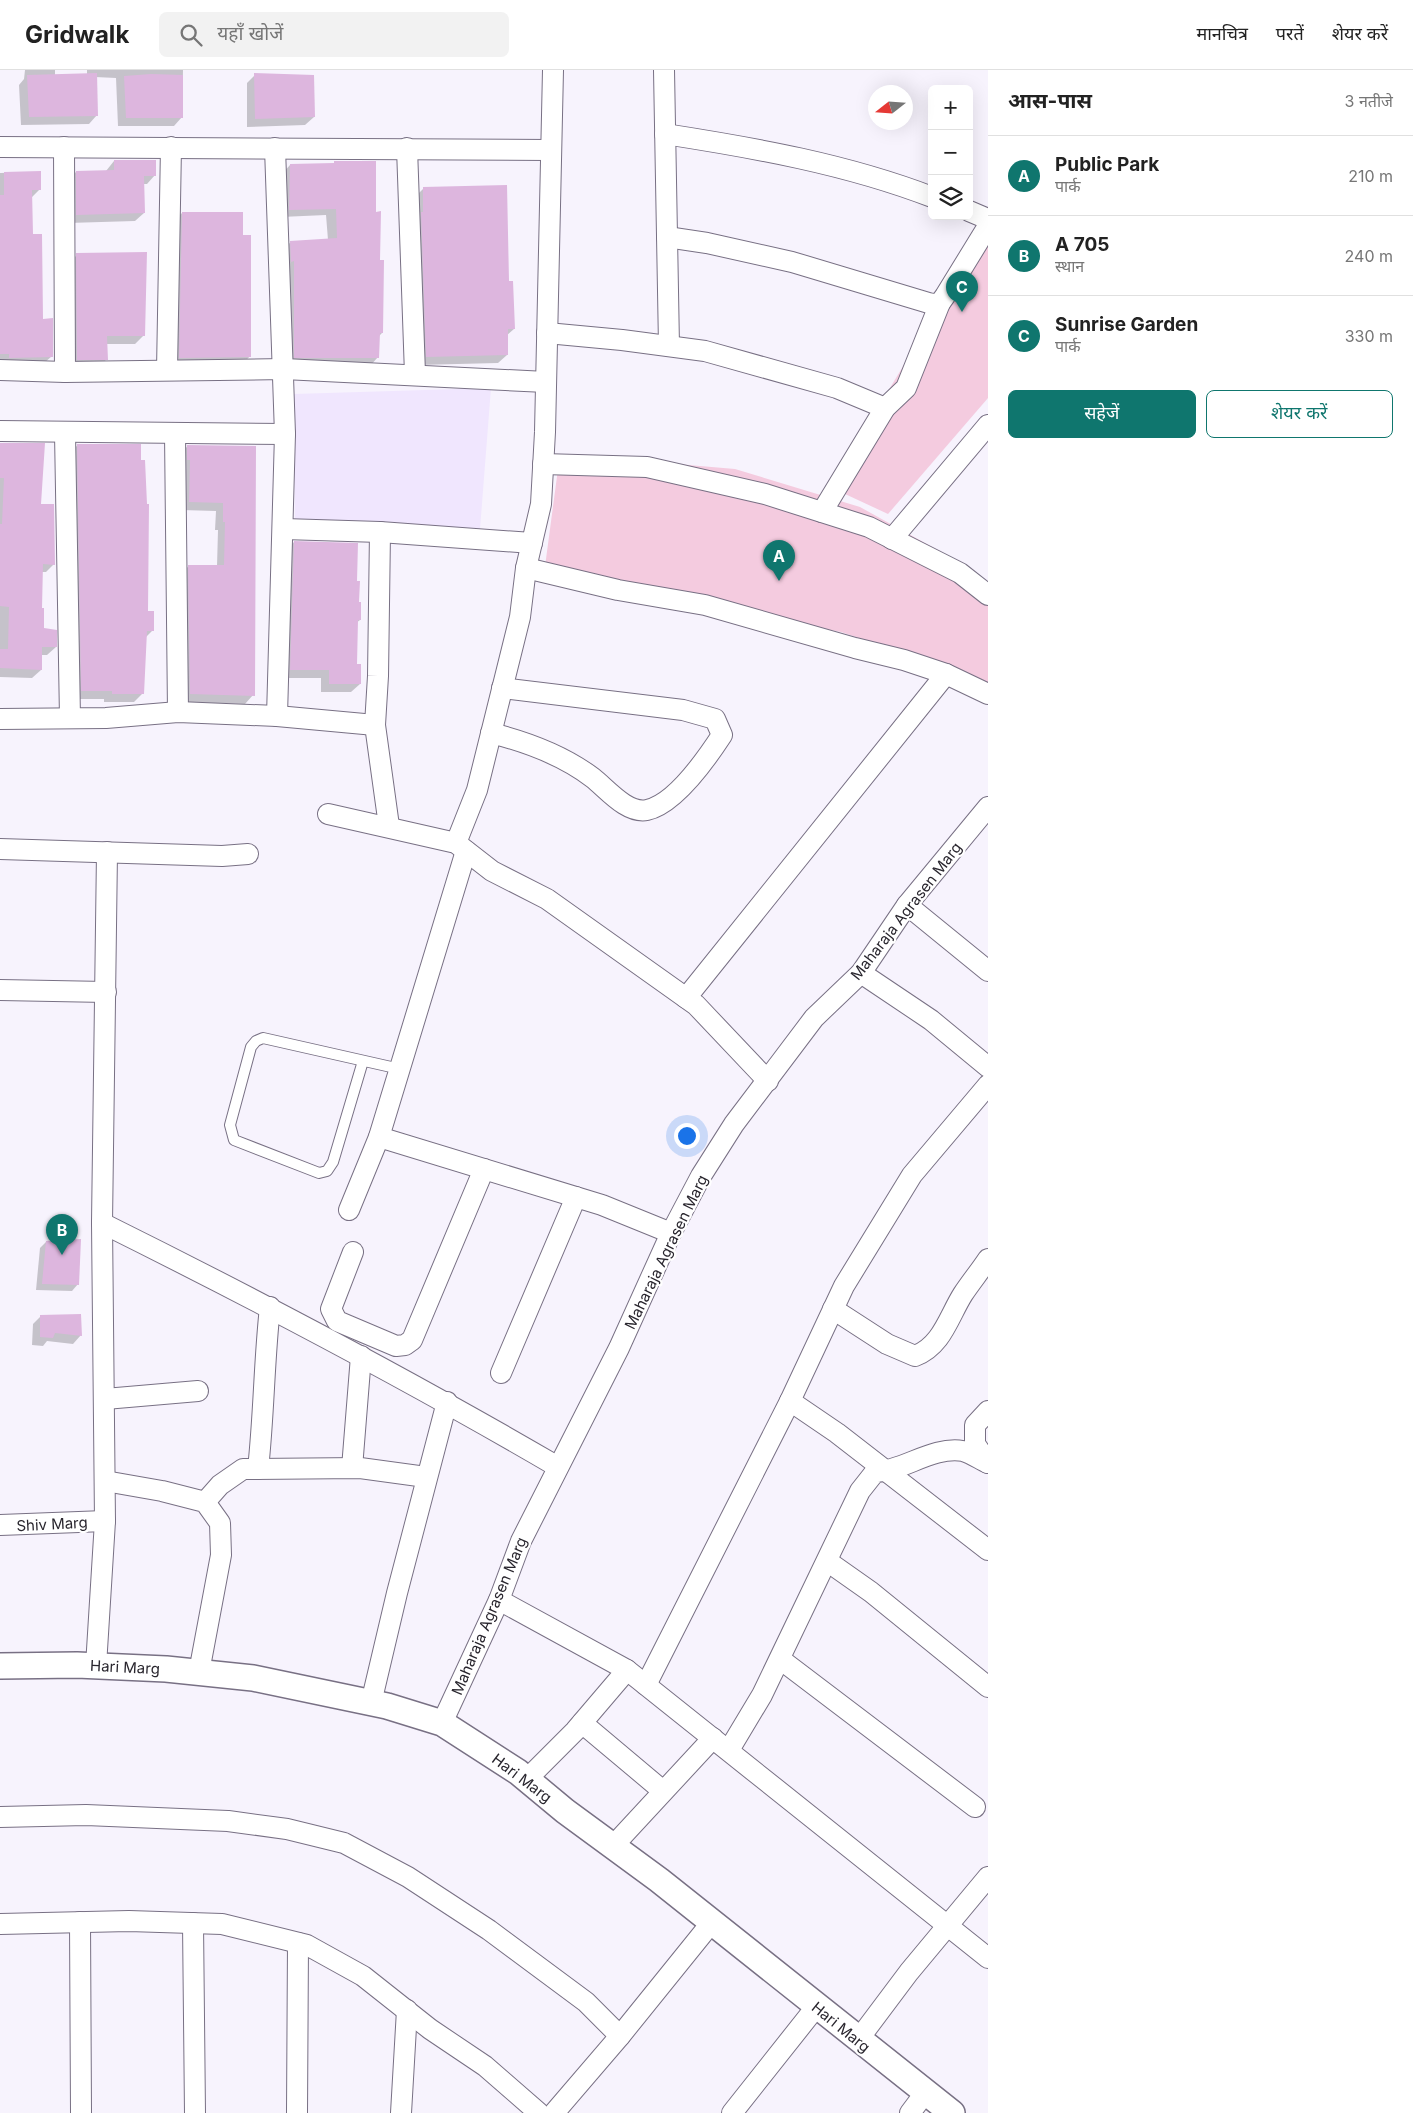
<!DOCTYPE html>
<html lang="hi">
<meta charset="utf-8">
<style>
:root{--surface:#fff;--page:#f2f2f2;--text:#222;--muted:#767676;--line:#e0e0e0;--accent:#0f766e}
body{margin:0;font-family:Inter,"Noto Sans Devanagari",sans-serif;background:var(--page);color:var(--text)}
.controls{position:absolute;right:15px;top:15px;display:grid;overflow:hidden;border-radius:8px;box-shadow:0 5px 20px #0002}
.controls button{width:45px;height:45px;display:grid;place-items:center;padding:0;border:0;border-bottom:1px solid var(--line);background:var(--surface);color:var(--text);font:25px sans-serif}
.compass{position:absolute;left:868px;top:15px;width:45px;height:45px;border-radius:50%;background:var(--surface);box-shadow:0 5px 20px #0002;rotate:253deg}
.you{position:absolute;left:686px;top:1065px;width:18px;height:18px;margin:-12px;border:4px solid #fff;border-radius:50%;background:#1a73e8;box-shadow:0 0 0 8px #1a73e833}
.badge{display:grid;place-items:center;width:32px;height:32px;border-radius:50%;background:var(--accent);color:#fff;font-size:16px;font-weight:700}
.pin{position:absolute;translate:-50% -41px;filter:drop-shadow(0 1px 2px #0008)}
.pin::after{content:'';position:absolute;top:26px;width:18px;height:15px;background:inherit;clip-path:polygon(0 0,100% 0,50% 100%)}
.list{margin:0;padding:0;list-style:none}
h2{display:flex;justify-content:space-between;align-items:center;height:65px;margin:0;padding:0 20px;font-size:21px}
h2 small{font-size:16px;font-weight:400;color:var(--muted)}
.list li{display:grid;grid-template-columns:32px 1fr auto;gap:15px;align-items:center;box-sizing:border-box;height:80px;padding:0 20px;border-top:1px solid var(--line)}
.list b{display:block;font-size:19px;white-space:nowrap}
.list p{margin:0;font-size:16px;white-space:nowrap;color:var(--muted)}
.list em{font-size:16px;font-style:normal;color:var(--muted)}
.actions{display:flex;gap:10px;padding:15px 20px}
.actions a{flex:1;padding:11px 0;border:1px solid var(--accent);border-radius:8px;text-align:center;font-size:18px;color:var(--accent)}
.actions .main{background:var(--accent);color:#fff}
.icon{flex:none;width:28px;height:28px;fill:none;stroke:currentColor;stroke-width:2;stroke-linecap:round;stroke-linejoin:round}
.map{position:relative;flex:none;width:988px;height:2043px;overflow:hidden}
header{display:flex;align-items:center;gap:30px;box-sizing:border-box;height:70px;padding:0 25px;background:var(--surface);border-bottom:1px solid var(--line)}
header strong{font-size:24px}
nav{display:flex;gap:28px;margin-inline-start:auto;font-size:18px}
.search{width:350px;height:45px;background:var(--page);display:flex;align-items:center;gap:12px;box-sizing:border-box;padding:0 18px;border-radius:8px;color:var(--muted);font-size:19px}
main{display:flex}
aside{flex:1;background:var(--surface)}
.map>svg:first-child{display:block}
</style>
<header>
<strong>Gridwalk</strong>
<div class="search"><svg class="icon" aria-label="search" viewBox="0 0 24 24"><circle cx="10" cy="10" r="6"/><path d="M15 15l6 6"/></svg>यहाँ खोजें</div>
<nav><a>मानचित्र</a><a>परतें</a><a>शेयर करें</a></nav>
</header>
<main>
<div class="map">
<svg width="988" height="2043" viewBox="0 0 988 2043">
<rect width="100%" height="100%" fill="#f7f3fd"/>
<path fill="#f0e6fe" d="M491,318L480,459L295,456L294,324Z"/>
<g fill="#f4cbdf">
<path d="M988,156V328L888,444L830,417Z"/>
<path d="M560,384L735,399L860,437L952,488L988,517V629L946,597L841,562L544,504Z"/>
</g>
<g fill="#0003">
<path d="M25,0H55V6L87,5V0H183L182,47L174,56H118L116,8L95,7L97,45L89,54L21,55L19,15L24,9Z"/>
<path d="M255,5L314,47L305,55L247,57V13Z"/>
<path d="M114,91L155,105L147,114H143L144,143L135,151L68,153V110L76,102L106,101Z"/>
<path d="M290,95L375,143L382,263L379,266L378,287L370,296L286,295L282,180L291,172L328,170L326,145L281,147L282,104Z"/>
<path d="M40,102V119L31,128L32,165L41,250L52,286L43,294L0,292V103Z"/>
<path d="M423,119L507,213L514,259L506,266L507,285L498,293L418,295L415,127Z"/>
<path d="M182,143L242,166L250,286L242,295L171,296L174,151Z"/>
<path d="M77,185L144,265L135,274H106L107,289L98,297L69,298V193Z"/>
<path d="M0,374L40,435L54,494L46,502H42L41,539L42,559L56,577L47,585H41V600L32,608L0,607Z"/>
<path d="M78,375L153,560L145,568L142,624L134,632H104V629H74L69,383Z"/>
<path d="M188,376L255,377L253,625L245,634L182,632L180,504L189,496H217L218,460H215L216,441L181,440L179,384Z"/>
<path d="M294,472L356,512L360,550L356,553V595L360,614L351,622H321V608H282L286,481Z"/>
<path d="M46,1172L78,1214L72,1221L36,1220L40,1178Z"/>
<path d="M41,1246L81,1265L73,1274L47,1271L43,1276L32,1275L33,1254Z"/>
</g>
<g fill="#ddb6de">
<path d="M97,3L98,46L29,47L27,5Z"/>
<path d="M254,3L314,5L315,47L255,49Z"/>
<path d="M151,4L183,5V48H126L124,6Z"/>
<path d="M114,90H156V106H144L145,143L76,145V101L114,100Z"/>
<path d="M334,91H376V142L381,141L380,190H384L383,263H380L379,288H294V191L291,192L290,171L337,168L336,139L289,140L290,94L334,93Z"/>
<path d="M41,101V120H32L33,164H42L43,249L53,248V287L9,288V284H0V125H4V102Z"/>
<path d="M507,115L509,211H513L515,259H508V285L426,287L421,142H423V117Z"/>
<path d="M182,142H243V165H251V287L179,288Z"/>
<path d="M147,182L145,266H107L108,290H77L76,183Z"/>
<path d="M0,373H45L41,434H54L55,495L43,494L42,538H44V558L57,560V577H42V600L0,598V579H8L9,537L0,536V454H2L4,408H0Z"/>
<path d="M77,374H141V390H145L147,434H149L148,541H154V561H147L144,624H112V621H81Z"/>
<path d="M187,375L256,376L255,626L190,624L188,495H224L225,452H223V433L189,432L190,390H187Z"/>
<path d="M294,471L358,473L357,511H360L359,532H361V550H358L357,594H361V614H329V600H290Z"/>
<path d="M81,1169L79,1215L42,1214L46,1171Z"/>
<path d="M81,1244L82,1266L55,1263L53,1268L40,1267V1245Z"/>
</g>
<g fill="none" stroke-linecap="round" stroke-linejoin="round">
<defs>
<path id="service" d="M363,991L333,1092L327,1101L319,1103L234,1070L230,1055L251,977L256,971L263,968L400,999"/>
<g id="minor">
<path d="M664,0L669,276"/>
<path d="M665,64C755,78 846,94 932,127"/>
<path d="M0,77L550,80"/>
<path d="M64,77L65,302"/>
<path d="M275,78L285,364L277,646"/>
<path d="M407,78L415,304"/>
<path d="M969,141L988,149"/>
<path d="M667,167L707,173L792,192L932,234L940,233L945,226L988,156"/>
<path d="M547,263L622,270L705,281L837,318L885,338"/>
<path d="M0,300L65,302L284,299L546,312"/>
<path d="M167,300L171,77"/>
<path d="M0,361L285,364"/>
<path d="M65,363L70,648"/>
<path d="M175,363L178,642"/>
<path d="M543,394L647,397L765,424L869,457L960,503L988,525"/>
<path d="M822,442L885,338L906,318L940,233"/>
<path d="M284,459L380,462L532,473"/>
<path d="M380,462L378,606L375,655L389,756"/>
<path d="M892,469L988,355"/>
<path d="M526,498L618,520L705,535L855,578L904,590L946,604L988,624"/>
<path d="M0,649L106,648L178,642L277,646L375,655"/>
<path d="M491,663C527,672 563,685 593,708C607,719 627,744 647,740C675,734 707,688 722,665L715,649L683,640L502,618"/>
<path d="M328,744L456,773L492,801L547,829L696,935L768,1011"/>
<path d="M456,773L477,720L520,547L526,498L541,434L545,362L553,0"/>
<path d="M0,779L222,786L248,784"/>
<path d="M907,835L988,901"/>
<path d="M861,903L931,950L988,997"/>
<path d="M0,920L106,922"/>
<path d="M686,928L946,604"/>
<path d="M379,1067L602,1135L671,1163"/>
<path d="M349,1140L379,1067L466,781"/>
<path d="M102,1153C257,1230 409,1310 558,1397"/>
<path d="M353,1182L331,1239L337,1251L396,1276L405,1275L412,1270L484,1099"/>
<path d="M833,1239L887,1274L915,1286C942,1276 949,1246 963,1224C971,1212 980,1201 988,1189"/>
<path d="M501,1303L576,1127"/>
<path d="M105,1329L198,1321"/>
<path d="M790,1331L837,1363L988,1480"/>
<path d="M988,1393L975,1374V1355L988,1341"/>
<path d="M352,1398L361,1286"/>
<path d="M258,1399C264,1345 264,1291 270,1237"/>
<path d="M105,1411L162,1421L205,1432L220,1453L221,1485L199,1602"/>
<path d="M205,1432L220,1415L243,1399L360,1398L426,1407"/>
<path d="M0,1455L105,1451"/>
<path d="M827,1491L871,1522L988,1617"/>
<path d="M499,1530L627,1600L988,1888"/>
<path d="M780,1589L975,1737"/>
<path d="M96,1596L105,1451L102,1153L107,782"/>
<path d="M646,1615L790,1331L844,1216L912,1105L988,1015"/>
<path d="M371,1633L397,1523L447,1332"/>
<path d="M442,1653L499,1530L521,1471L619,1278L671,1163L701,1106L734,1054L814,948L861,903L907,835L988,737"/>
<path d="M582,1653L663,1721"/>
<path d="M729,1680L762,1625L860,1421L875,1402C904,1401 932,1376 963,1381C971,1383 981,1390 988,1393"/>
<path d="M527,1709L575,1661L627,1600"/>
<path d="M0,1747L86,1745L228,1751L287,1759L344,1773L408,1807L489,1860L586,1932L620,1966"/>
<path d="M613,1776L713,1668"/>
<path d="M80,1852L81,2043"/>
<path d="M193,1853L195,2043"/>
<path d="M0,1854L129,1851L222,1854L307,1875L363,1906L430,1959L485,1996L539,2043"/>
<path d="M858,1970L909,1902L988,1807"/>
<path d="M297,2043L298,1873"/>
<path d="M401,2043L407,1940"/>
<path d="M554,2043L620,1966L712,1852"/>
<path d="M732,2043L816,1937"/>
<path d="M910,2043L925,2023"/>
</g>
<path id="tertiary" d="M0,1596L77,1595L166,1599L253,1608L387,1636L442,1653L518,1702L565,1741L659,1810L952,2043"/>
</defs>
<use href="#service" stroke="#787084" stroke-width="12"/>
<use href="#minor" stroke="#787084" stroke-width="22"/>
<use href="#tertiary" stroke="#787084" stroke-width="28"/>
<use href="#service" stroke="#fff" stroke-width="10"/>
<use href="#minor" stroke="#fff" stroke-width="20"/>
<use href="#tertiary" stroke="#fff" stroke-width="25"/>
</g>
<g text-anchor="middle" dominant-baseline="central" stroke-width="4.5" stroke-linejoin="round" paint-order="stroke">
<g font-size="15" fill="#29262e" stroke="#fff">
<text transform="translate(906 841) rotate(-52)">Maharaja Agrasen Marg</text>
<text transform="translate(666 1182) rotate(-64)">Maharaja Agrasen Marg</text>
<text transform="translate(52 1454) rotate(-3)">Shiv Marg</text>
<text transform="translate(489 1546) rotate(-67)">Maharaja Agrasen Marg</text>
<text transform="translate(125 1597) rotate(3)">Hari Marg</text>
<text transform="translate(522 1708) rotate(37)">Hari Marg</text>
<text transform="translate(841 1957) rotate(39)">Hari Marg</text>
</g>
</g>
</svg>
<div class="controls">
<button>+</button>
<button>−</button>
<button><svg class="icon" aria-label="layers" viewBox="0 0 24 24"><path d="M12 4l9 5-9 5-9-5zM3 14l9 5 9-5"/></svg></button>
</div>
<svg class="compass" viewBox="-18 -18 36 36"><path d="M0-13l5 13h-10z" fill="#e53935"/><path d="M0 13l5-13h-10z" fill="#767676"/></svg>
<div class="you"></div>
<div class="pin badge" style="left:779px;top:511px">A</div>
<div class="pin badge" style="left:62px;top:1185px">B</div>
<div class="pin badge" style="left:962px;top:242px">C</div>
</div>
<aside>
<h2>आस-पास<small>3 नतीजे</small></h2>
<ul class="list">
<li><span class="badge">A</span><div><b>Public Park</b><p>पार्क</p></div><em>210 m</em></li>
<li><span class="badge">B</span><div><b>A 705</b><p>स्थान</p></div><em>240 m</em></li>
<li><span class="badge">C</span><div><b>Sunrise Garden</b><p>पार्क</p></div><em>330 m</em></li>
</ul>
<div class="actions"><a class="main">सहेजें</a><a>शेयर करें</a></div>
</aside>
</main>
